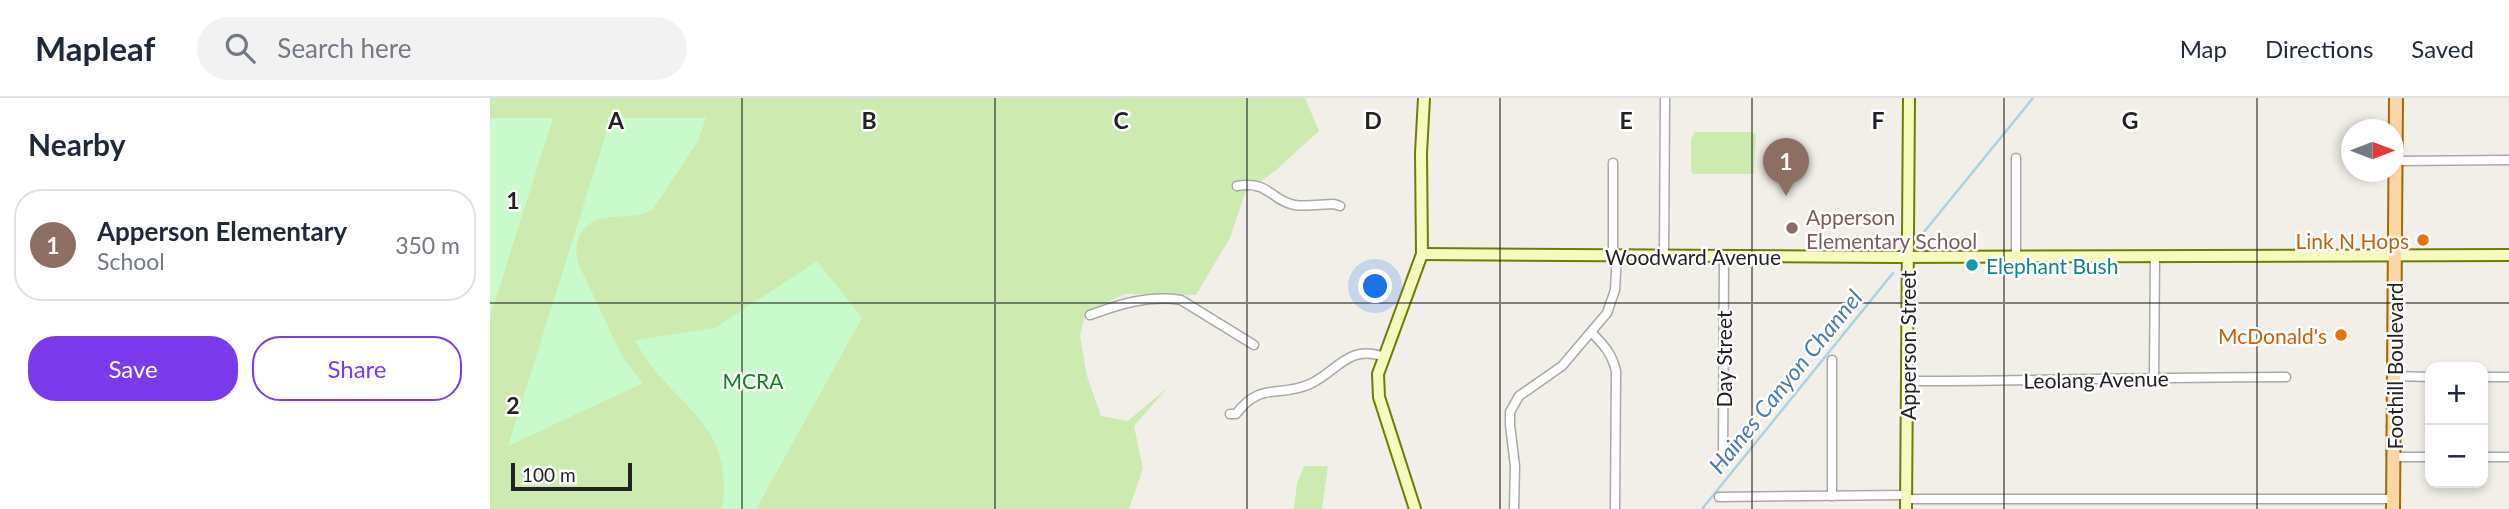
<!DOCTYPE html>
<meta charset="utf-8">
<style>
:root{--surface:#fff;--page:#f2f2f3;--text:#1f2937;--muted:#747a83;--line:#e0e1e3;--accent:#7c3aed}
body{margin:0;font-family:Lato,sans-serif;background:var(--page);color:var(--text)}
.controls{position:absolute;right:21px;bottom:21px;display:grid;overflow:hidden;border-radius:14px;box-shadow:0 4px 10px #0003}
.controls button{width:63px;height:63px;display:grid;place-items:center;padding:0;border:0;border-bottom:2px solid var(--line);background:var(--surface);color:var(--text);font:35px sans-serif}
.compass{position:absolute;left:1851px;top:21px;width:63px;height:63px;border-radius:50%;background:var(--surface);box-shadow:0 4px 10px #0003;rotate:90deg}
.scale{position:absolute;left:21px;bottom:18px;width:121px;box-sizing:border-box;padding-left:7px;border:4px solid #222;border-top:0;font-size:19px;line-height:24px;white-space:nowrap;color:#222;-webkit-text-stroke:5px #fff;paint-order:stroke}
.you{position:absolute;left:886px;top:189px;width:24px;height:24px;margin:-18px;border:5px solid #fff;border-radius:50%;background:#1a73e8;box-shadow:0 0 0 10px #1a73e833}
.badge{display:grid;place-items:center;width:46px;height:46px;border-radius:50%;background:var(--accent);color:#fff;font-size:23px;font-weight:700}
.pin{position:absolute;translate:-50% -58px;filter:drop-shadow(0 2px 4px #0008)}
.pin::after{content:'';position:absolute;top:37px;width:24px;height:21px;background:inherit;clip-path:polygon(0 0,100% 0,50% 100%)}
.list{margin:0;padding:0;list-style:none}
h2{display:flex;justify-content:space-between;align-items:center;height:91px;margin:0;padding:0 28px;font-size:30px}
h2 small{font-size:23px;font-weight:400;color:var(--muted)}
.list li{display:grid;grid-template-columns:46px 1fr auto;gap:21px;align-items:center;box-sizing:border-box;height:112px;margin:0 14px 14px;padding:0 14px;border:2px solid var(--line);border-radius:28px}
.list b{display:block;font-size:26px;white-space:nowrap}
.list p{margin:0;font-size:23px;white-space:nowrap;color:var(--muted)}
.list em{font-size:23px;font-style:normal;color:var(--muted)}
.actions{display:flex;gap:14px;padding:21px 28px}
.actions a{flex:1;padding:16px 0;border:2px solid var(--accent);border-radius:28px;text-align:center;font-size:24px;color:var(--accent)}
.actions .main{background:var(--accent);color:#fff}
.icon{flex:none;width:38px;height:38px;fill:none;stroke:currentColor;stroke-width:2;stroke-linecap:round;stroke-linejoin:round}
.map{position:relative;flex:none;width:2019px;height:411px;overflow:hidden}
header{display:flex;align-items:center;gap:42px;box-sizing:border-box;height:98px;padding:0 35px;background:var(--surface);border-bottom:2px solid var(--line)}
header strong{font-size:33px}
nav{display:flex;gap:38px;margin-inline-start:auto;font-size:24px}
.search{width:490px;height:63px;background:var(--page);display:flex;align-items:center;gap:18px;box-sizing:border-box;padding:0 24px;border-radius:38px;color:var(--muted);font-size:26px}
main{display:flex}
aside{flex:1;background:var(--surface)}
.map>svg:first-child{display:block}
</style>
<header>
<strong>Mapleaf</strong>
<div class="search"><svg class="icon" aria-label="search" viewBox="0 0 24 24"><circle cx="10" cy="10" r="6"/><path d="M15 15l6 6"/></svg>Search here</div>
<nav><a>Map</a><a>Directions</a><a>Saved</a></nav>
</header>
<main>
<aside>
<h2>Nearby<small></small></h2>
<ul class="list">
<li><span class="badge" style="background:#8d6e63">1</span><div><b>Apperson Elementary</b><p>School</p></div><em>350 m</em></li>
</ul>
<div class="actions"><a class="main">Save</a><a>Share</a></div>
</aside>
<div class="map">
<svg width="2019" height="411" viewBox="0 0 2019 411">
<rect width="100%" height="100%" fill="#f2efe9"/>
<g fill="#cdebb0">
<path d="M0,0H815L829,33L785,73L755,95L740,140L706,197L635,196L596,214L590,238L597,278L611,318L638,323L678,289L644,328L653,371L639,411H0Z"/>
<path d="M1205,34H1262L1266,37L1264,76H1203L1201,74V41Z"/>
<path d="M814,368H838L832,411H804L807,385Z"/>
</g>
<g fill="#c8facc">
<path d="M0,20H63L0,219Z"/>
<path d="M121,20H216L208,43L163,111C141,126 103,108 89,139C85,149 86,157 89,167L133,260L153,285L18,348Z"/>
<path d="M327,163L372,220L266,411H232C246,319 178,308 145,242L225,230Z"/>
</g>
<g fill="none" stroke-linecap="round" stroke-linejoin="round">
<g stroke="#aad3df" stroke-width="2.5">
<path d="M1434,134L1543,0"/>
<path d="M1212,411L1403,175"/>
</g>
<defs>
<g id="street">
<path d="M1906,63L2019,62"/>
<path d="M747,88C779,82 781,103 805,107C817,109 832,106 844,106L850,108"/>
<path d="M1123,157V65"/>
<path d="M1174,158L1175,0"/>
<path d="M1526,158V60"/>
<path d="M600,217C630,206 658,197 691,202L764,247"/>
<path d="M1102,235C1114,247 1122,256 1126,273L1125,411"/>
<path d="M1904,278L1940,279"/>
<path d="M1993,279H2019"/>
<path d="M1664,280L1665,158"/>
<path d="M1417,283C1543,283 1670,279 1796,279"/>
<path d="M740,316H746C771,283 789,300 820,286C848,273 858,246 894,259"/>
<path d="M1903,359H1940"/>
<path d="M1993,359H2019"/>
<path d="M1233,363L1234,158"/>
<path d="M1342,398V262"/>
<path d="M1229,399L1416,397"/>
<path d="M1416,401H1903"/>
<path d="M1024,411L1025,368L1020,327V314L1029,298L1072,268L1117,215L1125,192L1127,157"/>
</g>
<g id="secondary">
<path d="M932,156L1406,159L2019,157"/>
<path d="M925,411L889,299L888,276L932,156L931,55L934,0"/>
<path d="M1416,411L1419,0"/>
</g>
<path id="primary" d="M1903,411L1906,0"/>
</defs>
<use href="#street" stroke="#a9a9a9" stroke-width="11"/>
<use href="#secondary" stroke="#707d05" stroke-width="14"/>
<use href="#primary" stroke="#a06b00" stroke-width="16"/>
<use href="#street" stroke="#fff" stroke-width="8"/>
<use href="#secondary" stroke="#f7fabf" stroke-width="10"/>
<use href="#primary" stroke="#fcd6a4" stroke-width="12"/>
</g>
<path fill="none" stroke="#222" stroke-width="2" stroke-opacity="0.55" d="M252,0V411M505,0V411M757,0V411M1010,0V411M1262,0V411M1514,0V411M1767,0V411M0,205H2019"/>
<circle fill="#8d6e63" stroke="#fff" stroke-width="2.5" cx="1302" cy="130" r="7"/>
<g fill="#e8710a" stroke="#fff" stroke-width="2.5">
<circle cx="1933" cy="142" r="7"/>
<circle cx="1851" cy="237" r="7"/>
</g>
<circle fill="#0f9aa8" stroke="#fff" stroke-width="2.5" cx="1482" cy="167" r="7"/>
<g text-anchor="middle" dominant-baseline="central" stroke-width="5" stroke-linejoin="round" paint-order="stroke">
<g font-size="21" fill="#785e54" stroke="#fff" text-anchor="start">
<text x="1316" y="118">Apperson<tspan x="1316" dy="24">Elementary School</tspan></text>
</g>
<g font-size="21" fill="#c56008" stroke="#fff" text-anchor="end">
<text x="1919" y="142">Link N Hops</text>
<text x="1837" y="237">McDonald's</text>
</g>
<g font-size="21" fill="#222" stroke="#fff">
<text x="1203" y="158">Woodward Avenue</text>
<text transform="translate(1417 247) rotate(-90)">Apperson Street</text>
<text transform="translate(1233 261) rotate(-90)">Day Street</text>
<text transform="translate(1904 268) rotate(-90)">Foothill Boulevard</text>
<text transform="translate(1606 281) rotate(-1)">Leolang Avenue</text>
</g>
<g font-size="21" fill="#0d838f" stroke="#fff" text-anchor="start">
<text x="1496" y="167">Elephant Bush</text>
</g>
<g font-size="21" fill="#0c8416" stroke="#fff">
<text x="263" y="282">MCRA</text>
</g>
<g font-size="23" font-style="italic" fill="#4a7aab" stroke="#fff">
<text transform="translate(1295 283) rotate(-51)">Haines Canyon Channel</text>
</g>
</g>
<g font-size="23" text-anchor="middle" font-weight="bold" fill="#222" stroke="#fff" stroke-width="5" stroke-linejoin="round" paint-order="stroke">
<text x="126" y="31">A</text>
<text x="379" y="31">B</text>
<text x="631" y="31">C</text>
<text x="883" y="31">D</text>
<text x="1136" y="31">E</text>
<text x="1388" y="31">F</text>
<text x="1640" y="31">G</text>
<text x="23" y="111">1</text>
<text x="23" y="316">2</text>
</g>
</svg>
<div class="controls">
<button>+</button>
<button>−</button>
</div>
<svg class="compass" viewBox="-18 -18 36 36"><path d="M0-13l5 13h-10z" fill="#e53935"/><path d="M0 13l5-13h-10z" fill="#747a83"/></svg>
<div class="scale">100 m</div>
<div class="you"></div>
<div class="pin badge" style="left:1296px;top:98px;background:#8d6e63">1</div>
</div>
</main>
